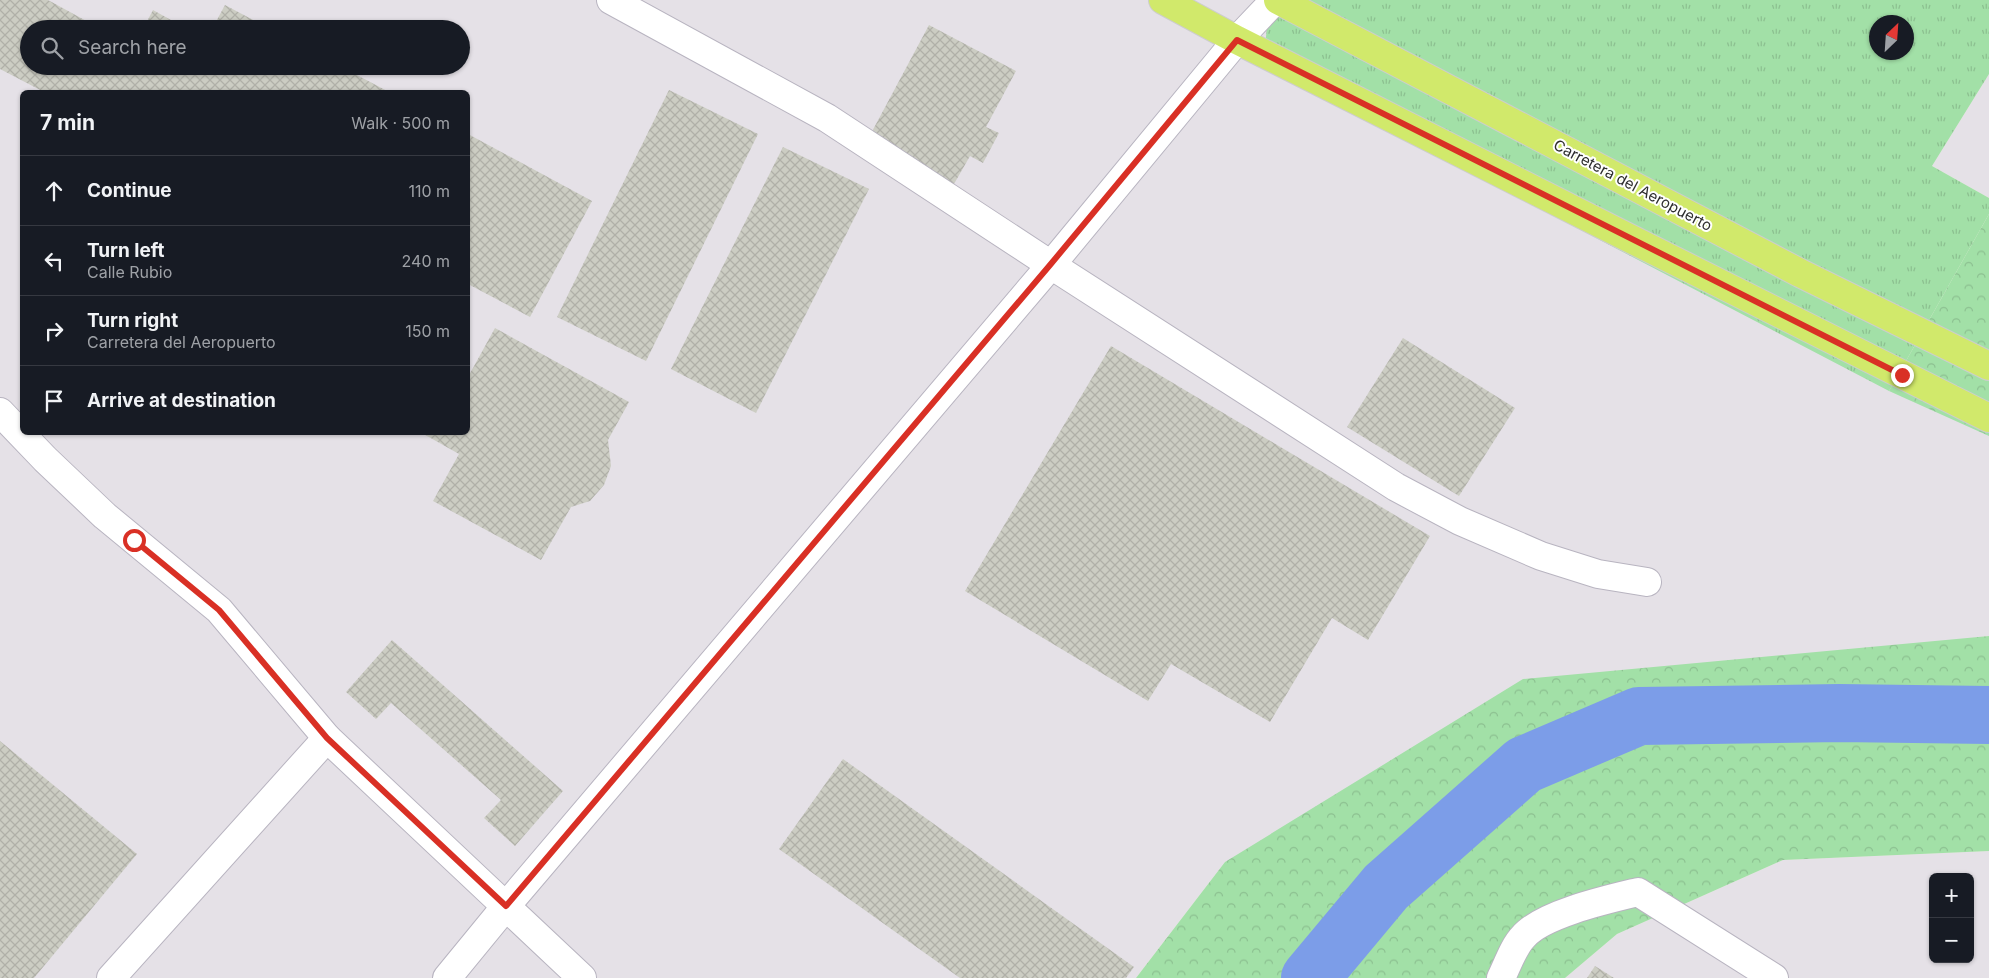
<!DOCTYPE html>
<meta charset="utf-8">
<style>
:root{--surface:#171b24;--page:#20242c;--text:#f1f3f6;--muted:#9ea1a6;--line:#363941}
body{margin:0;font-family:Inter,sans-serif;background:var(--page);color:var(--text)}
.controls{position:absolute;right:15px;bottom:15px;display:grid;overflow:hidden;border-radius:8px;box-shadow:0 1px 4px #0004}
.controls button{width:45px;height:45px;display:grid;place-items:center;padding:0;border:0;border-bottom:1px solid var(--line);background:var(--surface);color:var(--text);font:25px sans-serif}
.compass{position:absolute;left:1869px;top:15px;width:45px;height:45px;border-radius:50%;background:var(--surface);box-shadow:0 1px 4px #0004;rotate:25deg}
.stop{position:absolute;width:15px;height:15px;margin:-11px;border:4px solid #d93025;border-radius:50%;background:#fff}
.stop.end{background:#d93025;border-color:#fff;box-shadow:0 1px 5px #0008}
.list{margin:0;padding:0;list-style:none}
h2{display:flex;justify-content:space-between;align-items:center;height:65px;margin:0;padding:0 20px;font-size:21px}
h2 small{font-size:16px;font-weight:400;color:var(--muted)}
.list li{display:grid;grid-template-columns:32px 1fr auto;gap:15px;align-items:center;box-sizing:border-box;height:70px;padding:0 20px;border-top:1px solid var(--line)}
.list b{display:block;font-size:19px;white-space:nowrap}
.list p{margin:0;font-size:16px;white-space:nowrap;color:var(--muted)}
.list em{font-size:16px;font-style:normal;color:var(--muted)}
.icon{flex:none;width:28px;height:28px;fill:none;stroke:currentColor;stroke-width:2;stroke-linecap:round;stroke-linejoin:round}
.map{position:relative;flex:none;width:1989px;height:978px;overflow:hidden}
.search{position:absolute;background:var(--surface);box-shadow:0 1px 4px #0004;left:20px;top:20px;width:450px;height:55px;display:flex;align-items:center;gap:12px;box-sizing:border-box;padding:0 18px;border-radius:28px;color:var(--muted);font-size:19px}
.panel{position:absolute;background:var(--surface);box-shadow:0 1px 4px #0004;left:20px;top:90px;width:450px;height:345px;border-radius:8px}
.map>svg:first-child{display:block}
</style>
<div class="map">
<svg width="1989" height="978" viewBox="0 0 1989 978">
<defs>
<pattern id="grass-tufts" width="24" height="20" patternUnits="userSpaceOnUse" patternTransform="scale(1.25)"><rect width="24" height="20" fill="#a2e0a7"/><path d="M3 7l-1-3M5 7V3M7 7l1-3M15 17l-1-3M17 17v-4M19 17l1-3" fill="none" stroke="#8cc090"/></pattern>
<pattern id="forest-crowns" width="20" height="18" patternUnits="userSpaceOnUse" patternTransform="scale(1.25)"><rect width="20" height="18" fill="#a2e0a7"/><path d="M2 6a3 3 0 1 1 6 0M12 15a3 3 0 1 1 6 0" fill="none" stroke="#8cc090"/></pattern>
<pattern id="building-cross-hatch" width="8" height="8" patternUnits="userSpaceOnUse" patternTransform="scale(1.25)"><rect width="8" height="8" fill="#cccdc3"/><path d="M0 0l8 8M0 8l8-8" fill="none" stroke="#b0b0a8"/></pattern>
</defs>
<rect width="100%" height="100%" fill="#eeeee1"/>
<g fill="#e5e1e7" fill-rule="evenodd">
<path d="M0,0H1270L1989,428V636L1957,640L1225,862L1136,978H0ZM29,29H461V66H29ZM22,92H468V432H22Z"/>
<path d="M1989,74V198L1932,166Z"/>
<path d="M1989,851V978H1565L1617,934L1783,860ZM1933,877H1970V959H1933Z"/>
</g>
<path fill="url(#grass-tufts)" fill-rule="evenodd" d="M1270,0H1989V74L1932,166L1989,198V214L1889,391L1263,64ZM1876,22H1906V52H1876Z"/>
<g fill="url(#forest-crowns)">
<path d="M1989,214V436L1889,391Z"/>
<path d="M1989,636V851L1783,860L1617,934L1565,978H1136L1225,862L1523,679Z"/>
</g>
<g fill="none" stroke-linecap="round" stroke-linejoin="round">
<path stroke="#7c9de8" stroke-width="58" d="M1310,978L1386,887L1524,765L1639,716L1839,713L1989,715"/>
</g>
<g fill="url(#building-cross-hatch)">
<path d="M0,0H48L101,29H29V66H340L389,92H44L0,69Z"/>
<path d="M225,5L270,29H212Z"/>
<path d="M153,10L187,29H143Z"/>
<path d="M929,25L1016,71L986,127L999,133L983,163L970,156L954,184L868,139Z"/>
<path d="M669,90L758,134L646,361L557,317Z"/>
<path d="M468,134L592,201L530,317L468,284Z"/>
<path d="M783,147L869,189L756,413L671,369Z"/>
<path d="M495,328L629,402L608,440L611,466L604,485L590,501L571,507L541,560L433,501L459,454L420,432H468V377Z"/>
<path d="M1403,338L1515,408L1459,496L1347,427Z"/>
<path d="M1111,346L1430,536L1368,640L1332,618L1270,722L1171,664L1148,701L965,591Z"/>
<path d="M392,640L563,791L515,846L484,818L501,800L391,703L376,719L346,692Z"/>
<path d="M0,741L137,854L34,978H0Z"/>
<path d="M843,759L1134,967L1126,978H960L779,849Z"/>
<path d="M1595,966L1614,978H1587Z"/>
</g>
<g fill="none" stroke-linecap="round" stroke-linejoin="round">
<defs>
<g id="minor">
<path d="M611,0L827,118L1051,265L1396,487L1460,521L1541,556L1598,574L1647,582"/>
<path d="M0,412L45,459L105,516L219,610L327,738L582,978"/>
<path d="M111,978L327,738"/>
<path d="M447,978L506,906L1051,265L1237,40L1275,0"/>
<path d="M1501,978C1507,966 1514,946 1523,937C1542,914 1609,899 1638,892L1774,978"/>
</g>
<g id="major">
<path d="M1163,0L1237,40L1625,236L1989,418"/>
<path d="M1278,0L1800,273L1989,366"/>
</g>
</defs>
<use href="#minor" stroke="#b8b4c0" stroke-width="30"/>
<use href="#major" stroke="#cdcdcd" stroke-width="30"/>
<use href="#minor" stroke="#fff" stroke-width="28"/>
<use href="#major" stroke="#d1e96b" stroke-width="28"/>
</g>
<g fill="none" stroke-linecap="round" stroke-linejoin="round">
<path stroke="#d93025" stroke-width="6" d="M134,540L219,610L327,738L506,906L1050,265L1237,40L1902,375"/>
</g>
<g text-anchor="middle" dominant-baseline="central" stroke-width="4" stroke-linejoin="round" paint-order="stroke">
<g font-size="15" fill="#2e2e2e" stroke="#fff">
<text transform="translate(1633 185) rotate(28)">Carretera del Aeropuerto</text>
</g>
</g>
</svg>
<div class="controls">
<button>+</button>
<button>−</button>
</div>
<svg class="compass" viewBox="-18 -18 36 36"><path d="M0-13l5 13h-10z" fill="#e53935"/><path d="M0 13l5-13h-10z" fill="#9ea1a6"/></svg>
<div class="stop" style="left:134px;top:540px"></div>
<div class="stop end" style="left:1902px;top:375px"></div>
<div class="search"><svg class="icon" aria-label="search" viewBox="0 0 24 24"><circle cx="10" cy="10" r="6"/><path d="M15 15l6 6"/></svg>Search here</div>
<section class="panel">
<h2>7 min<small>Walk · 500 m</small></h2>
<ul class="list">
<li><svg class="icon" aria-label="ahead" viewBox="0 0 24 24"><path d="M12 20V5M6 11l6-6 6 6"/></svg><div><b>Continue</b></div><em>110 m</em></li>
<li><svg class="icon" aria-label="left" viewBox="0 0 24 24"><path d="M17 20v-9H6M10 6l-5 5 5 5"/></svg><div><b>Turn left</b><p>Calle Rubio</p></div><em>240 m</em></li>
<li><svg class="icon" aria-label="right" viewBox="0 0 24 24"><path d="M7 20v-9h11M14 6l5 5-5 5"/></svg><div><b>Turn right</b><p>Carretera del Aeropuerto</p></div><em>150 m</em></li>
<li><svg class="icon" aria-label="arrive" viewBox="0 0 24 24"><path d="M6 21V4h12l-3 4 3 4H6"/></svg><div><b>Arrive at destination</b></div></li>
</ul>
</section>
</div>
